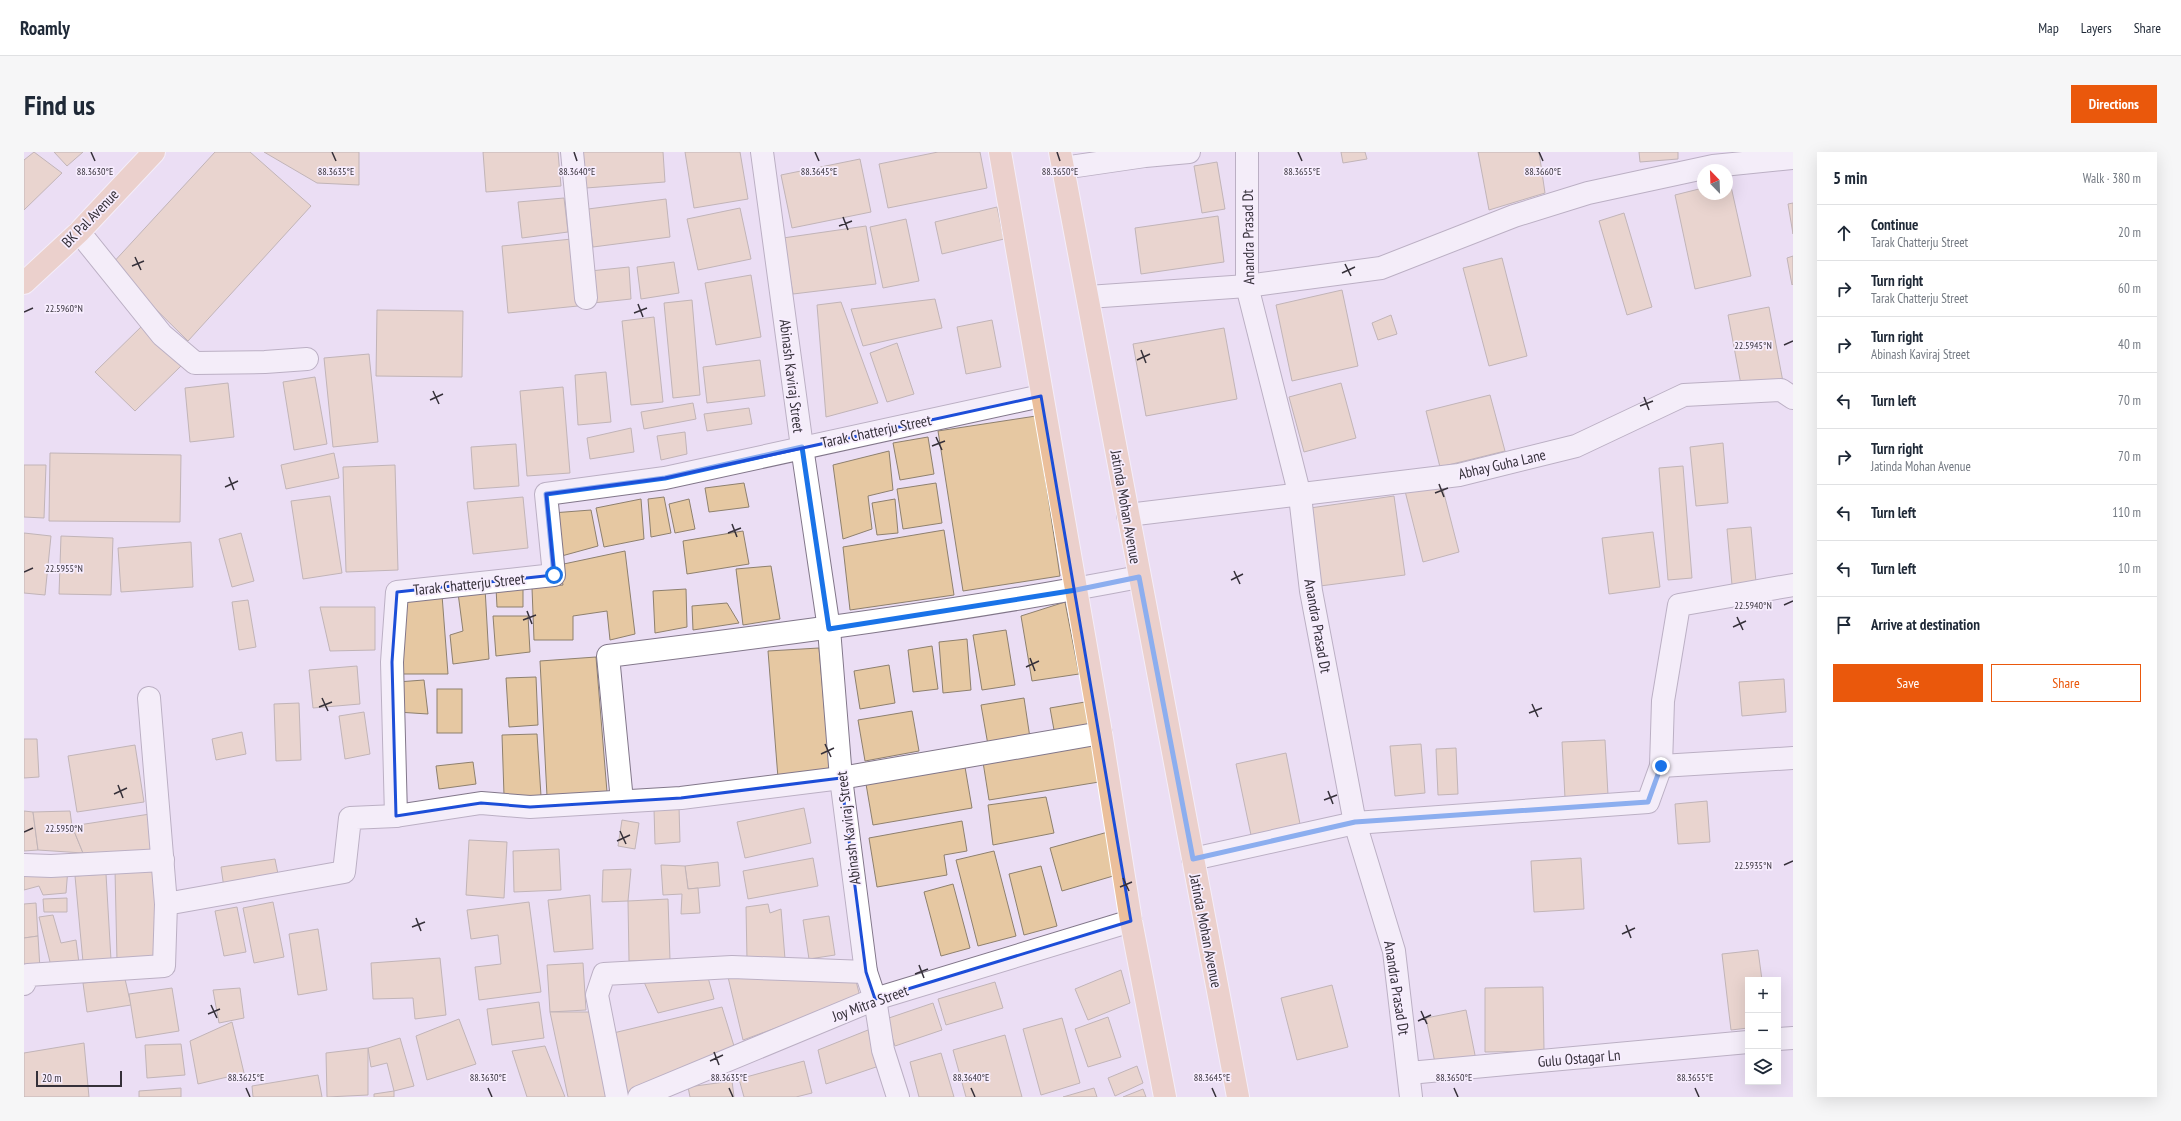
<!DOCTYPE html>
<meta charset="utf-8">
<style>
:root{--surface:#fff;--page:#f6f6f7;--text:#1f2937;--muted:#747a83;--line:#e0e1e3;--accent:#ea580c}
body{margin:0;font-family:"PT Sans Narrow",sans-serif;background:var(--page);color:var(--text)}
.controls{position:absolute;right:12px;bottom:12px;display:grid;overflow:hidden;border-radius:0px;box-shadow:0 4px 16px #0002}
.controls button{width:36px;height:36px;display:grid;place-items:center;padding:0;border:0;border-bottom:1px solid var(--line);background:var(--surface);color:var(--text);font:20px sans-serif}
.compass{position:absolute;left:1673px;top:12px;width:36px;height:36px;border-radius:50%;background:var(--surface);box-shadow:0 4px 16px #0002;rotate:337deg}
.scale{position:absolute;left:12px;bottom:10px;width:86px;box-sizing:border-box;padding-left:4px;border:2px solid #353039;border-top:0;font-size:11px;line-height:14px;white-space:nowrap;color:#353039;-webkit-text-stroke:3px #f7edfe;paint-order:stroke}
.stop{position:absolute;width:12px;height:12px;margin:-9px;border:3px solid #1a73e8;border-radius:50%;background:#fff}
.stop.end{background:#1a73e8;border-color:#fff;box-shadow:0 1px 4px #0008}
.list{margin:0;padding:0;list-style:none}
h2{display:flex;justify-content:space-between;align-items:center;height:52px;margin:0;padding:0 16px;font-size:17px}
h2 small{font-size:13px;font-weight:400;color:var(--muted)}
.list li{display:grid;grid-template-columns:26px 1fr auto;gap:12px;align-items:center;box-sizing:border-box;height:56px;padding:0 16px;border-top:1px solid var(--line)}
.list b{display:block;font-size:15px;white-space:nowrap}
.list p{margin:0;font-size:13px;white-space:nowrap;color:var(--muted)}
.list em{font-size:13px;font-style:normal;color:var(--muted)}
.actions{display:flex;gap:8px;padding:12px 16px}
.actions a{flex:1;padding:9px 0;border:1px solid var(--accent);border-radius:0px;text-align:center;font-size:14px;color:var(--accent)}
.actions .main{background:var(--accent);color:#fff}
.icon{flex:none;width:22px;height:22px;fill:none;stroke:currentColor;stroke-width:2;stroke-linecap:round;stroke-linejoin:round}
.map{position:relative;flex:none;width:1769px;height:945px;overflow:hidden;border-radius:0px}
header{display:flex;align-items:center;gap:24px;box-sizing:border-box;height:56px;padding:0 20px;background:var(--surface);border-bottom:1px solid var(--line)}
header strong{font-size:19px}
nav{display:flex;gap:22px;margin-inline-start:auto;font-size:14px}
.intro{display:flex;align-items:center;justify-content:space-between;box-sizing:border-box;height:96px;padding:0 24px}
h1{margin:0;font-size:28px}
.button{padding:10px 18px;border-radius:0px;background:var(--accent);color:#fff;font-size:14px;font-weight:700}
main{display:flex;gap:24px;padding:0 24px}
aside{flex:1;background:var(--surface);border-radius:0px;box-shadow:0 4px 16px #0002}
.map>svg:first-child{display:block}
</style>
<header>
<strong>Roamly</strong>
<nav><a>Map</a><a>Layers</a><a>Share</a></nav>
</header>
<div class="intro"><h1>Find us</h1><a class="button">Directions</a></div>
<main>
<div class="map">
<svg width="1769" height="945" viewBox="0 0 1769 945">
<rect width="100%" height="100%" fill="#ebdef4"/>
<g fill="#e6c8a2" stroke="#8e806e">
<path d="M10,0L38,21L0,58V8Z"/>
<path d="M30,0H59L43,14Z"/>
<path d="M191,0H226L287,54L164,189L87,113Z"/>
<path d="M240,0H335V33L293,31Z"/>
<path d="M459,0H534L537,34L462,40Z"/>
<path d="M559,0H639L641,30L562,36Z"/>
<path d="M661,0H716L724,47L670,56Z"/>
<path d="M914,0H956L963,36L864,56L855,12Z"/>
<path d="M1317,0H1341L1343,7L1319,11Z"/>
<path d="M1454,0H1515L1521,41L1465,58Z"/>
<path d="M1615,0H1654V7L1616,10Z"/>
<path d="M836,7L847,60L768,76L757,23Z"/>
<path d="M1193,10L1201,57L1178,61L1170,14Z"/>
<path d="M1706,30L1727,124L1671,137L1651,43L1679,36V42H1703V31Z"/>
<path d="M540,46L544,80L498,86L494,50Z"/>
<path d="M642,47L646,85L569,95L564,57Z"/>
<path d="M1769,51V82L1764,52Z"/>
<path d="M973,55L980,87L918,102L911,70Z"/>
<path d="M716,56L727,107L674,118L663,67Z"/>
<path d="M1600,61L1628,155L1603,163L1575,69Z"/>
<path d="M1194,64L1200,110L1117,122L1111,76Z"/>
<path d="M882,67L895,129L859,136L846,75Z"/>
<path d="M842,74L852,132L769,142L759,86Z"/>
<path d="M548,87L554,154L484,161L478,94Z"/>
<path d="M1769,104V132L1768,133L1763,106Z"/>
<path d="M1478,106L1503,204L1465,214L1439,116Z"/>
<path d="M650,110L655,141L617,147L613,115Z"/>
<path d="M605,115L607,147L569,151L566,119Z"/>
<path d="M727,123L737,185L692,193L681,131Z"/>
<path d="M1318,138L1334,214L1268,229L1252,153Z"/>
<path d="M911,147L918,176L839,194L827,157Z"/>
<path d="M668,148L676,243L649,246L640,151Z"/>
<path d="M817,150L854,251L802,265L793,153Z"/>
<path d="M1745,155L1759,230L1718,238L1704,163Z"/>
<path d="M353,158L439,159L438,225L352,224Z"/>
<path d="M1367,163L1373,182L1354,188L1348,171Z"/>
<path d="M630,165L639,250L607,253L598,169Z"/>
<path d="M968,168L977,215L942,222L933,175Z"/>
<path d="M119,173L158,213L111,259L71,220Z"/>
<path d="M1200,176L1213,247L1122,264L1109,192Z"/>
<path d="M873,191L890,242L863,250L846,201Z"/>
<path d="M345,202L354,290L309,295L300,206Z"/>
<path d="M736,208L741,244L683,251L679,215Z"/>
<path d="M582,220L587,270L554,273L551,223Z"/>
<path d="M291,225L303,292L270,298L259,230Z"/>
<path d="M204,231L210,285L166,290L161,236Z"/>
<path d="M1317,231L1332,286L1280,300L1265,245Z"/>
<path d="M539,235L546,321L503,324L496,239Z"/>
<path d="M1466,243L1481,299L1416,315L1402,259Z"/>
<path d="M669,251L672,267L620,277L617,260Z"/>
<path d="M725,256L728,272L683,279L680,262Z"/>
<path d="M1012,264L1036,424L939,439L914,279Z"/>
<path d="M607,276L610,300L566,307L563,286Z"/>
<path d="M661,280L663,302L637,308L633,284Z"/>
<path d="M904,285L910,322L876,328L869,291Z"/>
<path d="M1699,291L1704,351L1672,354L1666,295Z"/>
<path d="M492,292L495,334L450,337L447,295Z"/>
<path d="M865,299L869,338L844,344L848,377L819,387L809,313Z"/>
<path d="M26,301L157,303L156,370L25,369Z"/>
<path d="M310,301L315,326L262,337L257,313Z"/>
<path d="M0,313H22L20,366L0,365Z"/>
<path d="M371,313L374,418L322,420L319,315Z"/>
<path d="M1659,314L1668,426L1644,428L1635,316Z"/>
<path d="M1417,330L1435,400L1399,410L1381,339Z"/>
<path d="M720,331L725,355L685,360L681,336Z"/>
<path d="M912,331L918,371L879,377L873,337Z"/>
<path d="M306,344L318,421L279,427L267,349Z"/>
<path d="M1370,344L1381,423L1296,434L1286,356Z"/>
<path d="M499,345L504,396L449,402L443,350Z"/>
<path d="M640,345L647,381L627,385L624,347Z"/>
<path d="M617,347L620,387L580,395L572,356Z"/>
<path d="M665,347L671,377L651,381L645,352Z"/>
<path d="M871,347L874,381L853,383L848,351Z"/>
<path d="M567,358L574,394L534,405L528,361Z"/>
<path d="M1727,375L1732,430L1708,433L1703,377Z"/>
<path d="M920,378L930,443L826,458L819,395Z"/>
<path d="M719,379L725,412L663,422L659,389Z"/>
<path d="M1629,380L1636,435L1585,442L1578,386Z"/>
<path d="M0,381L27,384L21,443L0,441Z"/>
<path d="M217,381L230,429L208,435L195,387Z"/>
<path d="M37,384L89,386L87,443L35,442Z"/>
<path d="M167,390L169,435L97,440L94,396Z"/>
<path d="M601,399L611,482L586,488L583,459L549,464V488H510L508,436L539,433L535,413Z"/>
<path d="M747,414L756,467L719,473L712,417Z"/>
<path d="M499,434V455H473L472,436Z"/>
<path d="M461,436L465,507L429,512L426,483L439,479L434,441Z"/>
<path d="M662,437L663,475L631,481L629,439Z"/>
<path d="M418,443L424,522H374L377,447Z"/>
<path d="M224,448L232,495L215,498L208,450Z"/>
<path d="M1041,450L1055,522L1008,529L997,464Z"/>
<path d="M703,451L715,471L669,478L668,454Z"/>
<path d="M296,455H351V498L306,499Z"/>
<path d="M469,464H504L506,500L472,504Z"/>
<path d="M982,478L991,533L958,538L949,483Z"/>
<path d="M943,487L947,538L919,541L915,490Z"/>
<path d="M908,494L914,537L889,540L884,498Z"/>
<path d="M795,496L806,619L754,626L744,499Z"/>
<path d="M572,505L583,640L523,644L516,509Z"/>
<path d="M865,513L871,551L836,557L830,519Z"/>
<path d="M333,514L336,552L289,556L285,518Z"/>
<path d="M512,525L514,573L485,575L482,526Z"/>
<path d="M1760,527L1762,560L1718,564L1715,530Z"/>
<path d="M400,528L404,562L373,560V530Z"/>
<rect x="413" y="537" width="25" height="44"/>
<path d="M1000,546L1006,586L964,593L957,553Z"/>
<path d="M1061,550L1065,573L1030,578L1026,556Z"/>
<path d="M275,551L277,608L252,609L250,552Z"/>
<path d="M888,559L895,599L841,609L834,568Z"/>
<path d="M340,560L346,602L321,607L315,564Z"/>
<path d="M218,580L222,602L192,608L188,587Z"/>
<path d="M513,582L517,644L480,643L478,583Z"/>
<path d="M0,587H13L15,625L0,626Z"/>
<path d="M1581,588L1584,643L1541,646L1538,590Z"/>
<path d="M1067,590L1075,630L965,648L959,610Z"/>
<path d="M1397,592L1401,641L1371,644L1366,594Z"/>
<path d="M111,593L120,650L53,660L44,604Z"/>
<path d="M1432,596L1434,642L1414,643L1412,597Z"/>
<path d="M1262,601L1276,672L1227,683L1212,612Z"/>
<path d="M449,610L452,632L415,637L412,614Z"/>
<path d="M941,615L948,656L849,673L842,632Z"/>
<path d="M1022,645L1030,681L969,693L964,653Z"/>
<path d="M1683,649L1686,690L1654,692L1651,652Z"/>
<path d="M655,655L656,690L631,692L630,657Z"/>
<path d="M780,656L787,691L721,706L713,670Z"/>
<path d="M0,659L9,660L14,698L0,699Z"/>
<path d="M46,659L48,674L59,701L14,698L9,660Z"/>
<path d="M126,662L130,701H59L48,674Z"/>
<path d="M598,668L615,671L611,697L594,694Z"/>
<path d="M938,669L943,699L920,703L923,723L853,735L845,686Z"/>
<path d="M1084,680L1096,722L1038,739L1026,696Z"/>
<path d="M445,688L483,690L480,746L442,743Z"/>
<path d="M535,697L537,738L490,740L489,699Z"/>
<path d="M970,699L992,784L954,794L932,708Z"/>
<path d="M789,706L794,734L724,747L719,719Z"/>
<path d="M1557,706L1560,757L1510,760L1507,709Z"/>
<path d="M251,707L255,727L200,736L197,715Z"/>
<path d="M694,710L696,734L664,737L661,714Z"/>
<path d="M637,713L661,714L664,737L674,736L676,761L657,762L658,742L639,743Z"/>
<path d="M1017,714L1033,774L1000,783L985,722Z"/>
<path d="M0,716H44L42,741L19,743L15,734L0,738Z"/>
<path d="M132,717L135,809H93L91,718Z"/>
<path d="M607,717L604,749L578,750L579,718Z"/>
<path d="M82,722L87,808L59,810L51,724Z"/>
<path d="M929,732L946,796L917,804L900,740Z"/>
<path d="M566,743L569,797L530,800L524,748Z"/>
<path d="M43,746V760H20L19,747Z"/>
<path d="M644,747L646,808L605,809L604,749Z"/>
<path d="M249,750L260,805L230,811L219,756Z"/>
<path d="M505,750L517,840L455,848L451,815L477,812L474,783L447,787L443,758Z"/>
<path d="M12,751L14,784L0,786V752Z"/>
<path d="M744,752L746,761L757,757L761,807L723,808L722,755Z"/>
<path d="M213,755L222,800L200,804L191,759Z"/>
<path d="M29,763L37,791L52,788L55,811L27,814L15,765Z"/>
<path d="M805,764L811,803L785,807L779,768Z"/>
<path d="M294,777L303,838L274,843L265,782Z"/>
<path d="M14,784L16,817L0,819V786Z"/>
<path d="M1734,798L1738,828H1724V876L1707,878L1698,802Z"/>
<path d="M416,806L422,863L391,867L389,846L349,847L347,811Z"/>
<path d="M559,811L562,858L526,860L523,813Z"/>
<path d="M1097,818L1106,851L1064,868L1051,837Z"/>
<path d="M683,822L690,847L634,861L620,830Z"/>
<path d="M704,825H831L836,845L719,888Z"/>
<path d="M101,827L107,853L63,860L59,831Z"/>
<path d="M971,830L979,856L922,873L914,847Z"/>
<path d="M1308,833L1324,895L1273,908L1257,846Z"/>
<path d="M1519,835L1520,899L1461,900V836Z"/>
<path d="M148,836L155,879L112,886L105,842Z"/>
<path d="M216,836L220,866L195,871L189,838Z"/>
<path d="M515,850L520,886L468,893L463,857Z"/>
<path d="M909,851L918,878L871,894L862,867Z"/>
<path d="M698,855L710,894L597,945L581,883Z"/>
<path d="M1442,858L1452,908L1412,916L1402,866Z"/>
<path d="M526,860H573L584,945H544Z"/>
<path d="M1084,865L1097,905L1064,915L1051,877Z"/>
<path d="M1038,866L1056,931L1017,943L999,877Z"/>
<path d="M435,867L452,912L403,928L392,884Z"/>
<path d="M208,870L220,921L174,932L166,889Z"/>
<path d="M844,878L855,914L802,932L794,898Z"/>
<path d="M981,883L998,945H942L929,898Z"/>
<path d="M376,886L390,934L370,939L363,911L347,915L344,896Z"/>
<path d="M60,891L65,945H0V901Z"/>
<path d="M157,892L161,923L123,926L121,893Z"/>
<path d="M521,894L541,945H503L488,899Z"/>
<path d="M344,896V943L303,945L302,901Z"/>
<path d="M917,901L930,945H895L886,910Z"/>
<path d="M780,909L788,941L772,945H720L715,927Z"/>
<path d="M1113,914L1119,931L1091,944L1084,926Z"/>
<path d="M294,923L298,945H229L228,934Z"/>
<path d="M708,929L710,945H666L664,935Z"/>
<path d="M157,936V945H115V939Z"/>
<path d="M1070,936L1073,945H1039Z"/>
<path d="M1119,937L1122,945H1099Z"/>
<path d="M370,939V945H350V942Z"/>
</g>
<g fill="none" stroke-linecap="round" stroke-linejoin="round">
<defs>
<g id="minor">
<path d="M548,0L562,146"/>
<path d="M738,0L778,295L805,477L817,626L842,820L851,847L859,898L874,945"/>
<path d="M1223,0V134L1276,344L1287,439L1331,671L1370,799L1387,945"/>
<path d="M1039,16L1121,4L1165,0"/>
<path d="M55,80L138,183L171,211L241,210L283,207"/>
<path d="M1064,145L1223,134L1357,116L1490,64L1564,41L1689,14L1769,6"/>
<path d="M1104,363L1435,323L1552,294L1660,243L1757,238L1769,246"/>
<path d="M125,546L142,752"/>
<path d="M1637,614L1769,606"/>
<path d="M598,649L584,504C762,482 939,459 1115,425"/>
<path d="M372,664L368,510L373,440L530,423L522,342L641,326L1017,244"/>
<path d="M1169,707L1331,671L1624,650L1637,614L1639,549L1655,453L1769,433"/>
<path d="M0,713L27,714L139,708"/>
<path d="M0,832L4,823L140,814L142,752L320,720L326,666L372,664L457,651L506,655L657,646L817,626L1077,581"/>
<path d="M1754,887L1769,886"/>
<path d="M1385,921L1724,890"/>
<path d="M593,945L573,843L580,822L708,815L842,820"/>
<path d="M615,945L851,847L1107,769"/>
</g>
<g id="major">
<path d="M976,0L1077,581L1107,769L1141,945"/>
<path d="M1036,0L1214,945"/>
<path d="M0,131L55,80L130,0"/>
</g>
</defs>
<use href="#minor" stroke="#82778a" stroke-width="24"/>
<use href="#major" stroke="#fff" stroke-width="24"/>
<use href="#minor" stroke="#fff" stroke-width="22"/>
<use href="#major" stroke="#ebbf9b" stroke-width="22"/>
</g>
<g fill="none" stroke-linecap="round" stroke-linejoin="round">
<path stroke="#1a73e8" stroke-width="5" d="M530,423L522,342L641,326L778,295L805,477L1052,438L1115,425L1169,707L1331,670L1624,650L1637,614"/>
</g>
<path d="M0 0H1769V945H0ZM1017,244L1107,769L851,847L842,820L817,626L657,646L506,655L457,651L372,664L368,510L373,440L530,423L522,342L641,326Z" fill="#ebdef4" fill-opacity=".55" fill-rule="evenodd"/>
<path fill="none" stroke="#1d4ed8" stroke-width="3" stroke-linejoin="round" d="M1017,244L1107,769L851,847L842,820L817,626L657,646L506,655L457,651L372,664L368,510L373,440L530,423L522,342L641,326Z"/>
<path fill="none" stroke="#353039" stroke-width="1.5" d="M67,0L71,9M308,0L312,9M550,0L553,9M791,0L795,9M1033,0L1036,9M1274,0L1278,9M1515,0L1519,9M819,65L824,78M815,74L828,69M111,105L117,118M1321,112L1327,124M108,114L120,109M1318,121L1331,115M614,152L619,165M0,160L9,156M610,161L623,156M1760,193L1769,189M1117,198L1122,211M1113,208L1126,202M409,239L415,252M1620,245L1625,258M406,248L419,242M1616,254L1629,249M912,285L918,298M908,294L921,289M205,325L210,338M1415,332L1420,345M201,335L214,329M1411,341L1424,336M708,372L713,385M704,381L717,376M1210,419L1216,432M0,420L9,416M1207,428L1219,422M1760,453L1769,449M503,459L508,472M1713,465L1719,478M499,468L512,463M1709,475L1722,469M1006,506L1011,519M1002,515L1015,509M298,546L304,559M1508,552L1514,565M295,555L308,550M1505,561L1518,556M801,592L807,605M797,602L810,596M94,633L99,646M1304,639L1309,652M90,642L103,636M1300,648L1313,643M596,679L602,692M0,680L9,676M593,689L606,683M1760,713L1769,709M1099,726L1105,739M1096,735L1108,730M392,766L397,779M1602,773L1607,786M388,775L401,770M1598,782L1611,776M895,813L900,826M891,822L904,817M187,853L193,866M1397,859L1403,872M184,862L196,857M1394,869L1407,863M690,900L695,913M686,909L699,903M222,936L226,945M464,936L468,945M705,936L709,945M947,936L951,945M1188,936L1192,945M1430,936L1434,945M1671,936L1675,945"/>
<g text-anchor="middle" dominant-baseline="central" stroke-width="3.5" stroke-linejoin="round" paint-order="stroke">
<g font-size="15" fill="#353039" stroke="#f7edfe">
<text transform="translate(66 66) rotate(-46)">BK Pal Avenue</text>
<text transform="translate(1224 85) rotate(-91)">Anandra Prasad Dt</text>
<text transform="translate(768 224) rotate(83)">Abinash Kaviraj Street</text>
<text transform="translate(852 279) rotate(-12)">Tarak Chatterju Street</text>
<text transform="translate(1478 312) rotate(-13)">Abhay Guha Lane</text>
<text transform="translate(1102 355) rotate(80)">Jatinda Mohan Avenue</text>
<text transform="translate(445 432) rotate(-6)">Tarak Chatterju Street</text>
<text transform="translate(1294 474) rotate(80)">Anandra Prasad Dt</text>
<text transform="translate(824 676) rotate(-97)">Abinash Kaviraj Street</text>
<text transform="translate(1182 779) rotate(79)">Jatinda Mohan Avenue</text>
<text transform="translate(1373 836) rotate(81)">Anandra Prasad Dt</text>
<text transform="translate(846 851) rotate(-20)">Joy Mitra Street</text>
<text transform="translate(1555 906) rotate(-5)">Gulu Ostagar Ln</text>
</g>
</g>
<g font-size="10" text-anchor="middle" fill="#353039" stroke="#f7edfe" stroke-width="3.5" stroke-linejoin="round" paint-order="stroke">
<text x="71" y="23">88.3630°E</text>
<text x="312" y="23">88.3635°E</text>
<text x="553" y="23">88.3640°E</text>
<text x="795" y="23">88.3645°E</text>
<text x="1036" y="23">88.3650°E</text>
<text x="1278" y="23">88.3655°E</text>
<text x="1519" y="23">88.3660°E</text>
<text x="40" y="160">22.5960°N</text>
<text x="1729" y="197">22.5945°N</text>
<text x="40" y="420">22.5955°N</text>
<text x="1729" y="457">22.5940°N</text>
<text x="40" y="680">22.5950°N</text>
<text x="1729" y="717">22.5935°N</text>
<text x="222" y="929">88.3625°E</text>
<text x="464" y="929">88.3630°E</text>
<text x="705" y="929">88.3635°E</text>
<text x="947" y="929">88.3640°E</text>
<text x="1188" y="929">88.3645°E</text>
<text x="1430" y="929">88.3650°E</text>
<text x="1671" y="929">88.3655°E</text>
</g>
</svg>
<div class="controls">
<button>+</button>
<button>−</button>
<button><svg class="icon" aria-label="layers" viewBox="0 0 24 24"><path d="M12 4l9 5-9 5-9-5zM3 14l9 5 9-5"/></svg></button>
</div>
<svg class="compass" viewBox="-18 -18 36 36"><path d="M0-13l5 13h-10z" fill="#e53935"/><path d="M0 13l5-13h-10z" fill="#747a83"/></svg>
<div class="scale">20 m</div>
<div class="stop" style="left:530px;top:423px"></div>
<div class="stop end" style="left:1637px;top:614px"></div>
</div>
<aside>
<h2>5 min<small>Walk · 380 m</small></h2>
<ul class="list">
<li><svg class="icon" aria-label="ahead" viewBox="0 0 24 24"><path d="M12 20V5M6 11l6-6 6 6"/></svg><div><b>Continue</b><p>Tarak Chatterju Street</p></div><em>20 m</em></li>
<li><svg class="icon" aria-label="right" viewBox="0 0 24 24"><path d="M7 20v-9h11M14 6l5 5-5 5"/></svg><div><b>Turn right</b><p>Tarak Chatterju Street</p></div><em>60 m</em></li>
<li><svg class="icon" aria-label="right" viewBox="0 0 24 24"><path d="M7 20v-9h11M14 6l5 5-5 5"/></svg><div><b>Turn right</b><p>Abinash Kaviraj Street</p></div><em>40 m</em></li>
<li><svg class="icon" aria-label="left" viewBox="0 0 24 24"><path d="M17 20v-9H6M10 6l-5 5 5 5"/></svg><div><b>Turn left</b></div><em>70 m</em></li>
<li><svg class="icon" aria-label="right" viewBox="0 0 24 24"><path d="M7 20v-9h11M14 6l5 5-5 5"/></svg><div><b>Turn right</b><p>Jatinda Mohan Avenue</p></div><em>70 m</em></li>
<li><svg class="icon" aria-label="left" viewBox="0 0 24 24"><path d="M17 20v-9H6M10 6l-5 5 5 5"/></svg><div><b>Turn left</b></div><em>110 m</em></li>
<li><svg class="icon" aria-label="left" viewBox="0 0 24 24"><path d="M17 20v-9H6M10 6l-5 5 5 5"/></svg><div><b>Turn left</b></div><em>10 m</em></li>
<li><svg class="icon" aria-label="arrive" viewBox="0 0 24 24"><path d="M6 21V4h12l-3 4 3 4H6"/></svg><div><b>Arrive at destination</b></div></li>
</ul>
<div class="actions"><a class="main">Save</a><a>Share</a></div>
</aside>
</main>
